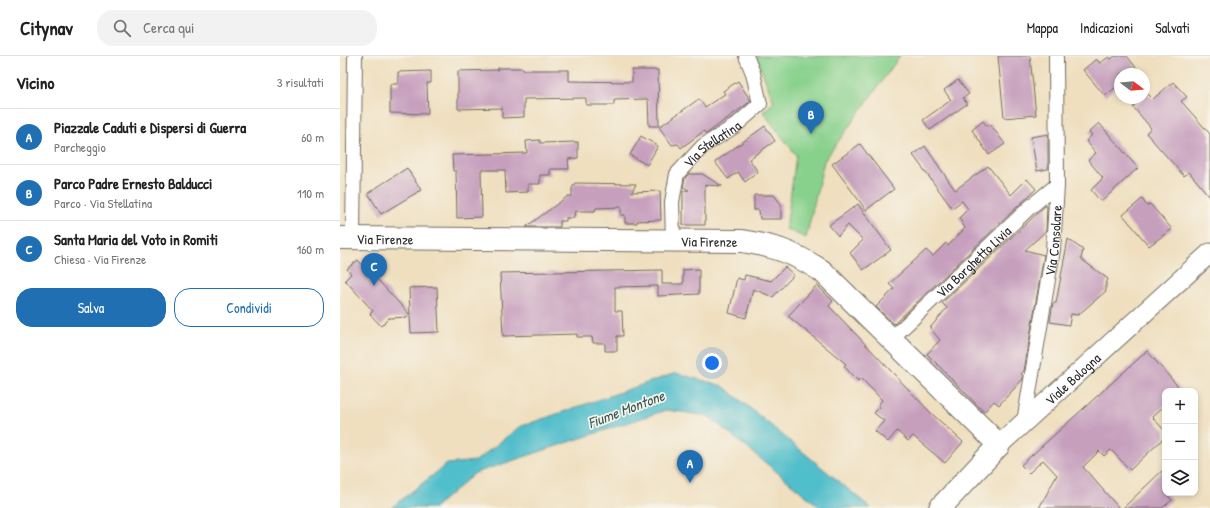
<!DOCTYPE html>
<html lang="it">
<meta charset="utf-8">
<style>
:root{--surface:#fff;--page:#f2f2f2;--text:#222;--muted:#767676;--line:#e0e0e0;--accent:#1f6fb2}
body{margin:0;font-family:"Patrick Hand",sans-serif;background:var(--page);color:var(--text)}
.controls{position:absolute;right:12px;bottom:12px;display:grid;overflow:hidden;border-radius:8px;box-shadow:0 2px 6px #0003}
.controls button{width:36px;height:36px;display:grid;place-items:center;padding:0;border:0;border-bottom:1px solid var(--line);background:var(--surface);color:var(--text);font:20px sans-serif}
.compass{position:absolute;left:774px;top:12px;width:36px;height:36px;border-radius:50%;background:var(--surface);box-shadow:0 2px 6px #0003;rotate:106deg}
.you{position:absolute;left:372px;top:307px;width:14px;height:14px;margin:-10px;border:3px solid #fff;border-radius:50%;background:#1a73e8;box-shadow:0 0 0 6px #1a73e833}
.badge{display:grid;place-items:center;width:26px;height:26px;border-radius:50%;background:var(--accent);color:#fff;font-size:13px;font-weight:700}
.pin{position:absolute;translate:-50% -33px;filter:drop-shadow(0 1px 2px #0008)}
.pin::after{content:'';position:absolute;top:21px;width:14px;height:12px;background:inherit;clip-path:polygon(0 0,100% 0,50% 100%)}
.list{margin:0;padding:0;list-style:none}
h2{display:flex;justify-content:space-between;align-items:center;height:52px;margin:0;padding:0 16px;font-size:17px}
h2 small{font-size:13px;font-weight:400;color:var(--muted)}
.list li{display:grid;grid-template-columns:26px 1fr auto;gap:12px;align-items:center;box-sizing:border-box;height:56px;padding:0 16px;border-top:1px solid var(--line)}
.list b{display:block;font-size:15px;white-space:nowrap}
.list p{margin:0;font-size:13px;white-space:nowrap;color:var(--muted)}
.list em{font-size:13px;font-style:normal;color:var(--muted)}
.actions{display:flex;gap:8px;padding:12px 16px}
.actions a{flex:1;padding:9px 0;border:1px solid var(--accent);border-radius:16px;text-align:center;font-size:14px;color:var(--accent)}
.actions .main{background:var(--accent);color:#fff}
.icon{flex:none;width:22px;height:22px;fill:none;stroke:currentColor;stroke-width:2;stroke-linecap:round;stroke-linejoin:round}
.map{position:relative;flex:none;width:870px;height:452px;overflow:hidden}
header{display:flex;align-items:center;gap:24px;box-sizing:border-box;height:56px;padding:0 20px;background:var(--surface);border-bottom:1px solid var(--line)}
header strong{font-size:19px}
nav{display:flex;gap:22px;margin-inline-start:auto;font-size:14px}
.search{width:280px;height:36px;background:var(--page);display:flex;align-items:center;gap:10px;box-sizing:border-box;padding:0 14px;border-radius:16px;color:var(--muted);font-size:15px}
main{display:flex}
aside{flex:1;background:var(--surface)}
.map>svg:first-child{display:block}
</style>
<header>
<strong>Citynav</strong>
<div class="search"><svg class="icon" aria-label="search" viewBox="0 0 24 24"><circle cx="10" cy="10" r="6"/><path d="M15 15l6 6"/></svg>Cerca qui</div>
<nav><a>Mappa</a><a>Indicazioni</a><a>Salvati</a></nav>
</header>
<main>
<aside>
<h2>Vicino<small>3 risultati</small></h2>
<ul class="list">
<li><span class="badge">A</span><div><b>Piazzale Caduti e Dispersi di Guerra</b><p>Parcheggio</p></div><em>60 m</em></li>
<li><span class="badge">B</span><div><b>Parco Padre Ernesto Balducci</b><p>Parco · Via Stellatina</p></div><em>110 m</em></li>
<li><span class="badge">C</span><div><b>Santa Maria del Voto in Romiti</b><p>Chiesa · Via Firenze</p></div><em>160 m</em></li>
</ul>
<div class="actions"><a class="main">Salva</a><a>Condividi</a></div>
</aside>
<div class="map">
<svg width="870" height="452" viewBox="0 0 870 452">
<rect width="100%" height="100%" fill="#f7f3e8"/>
<filter id="ink" filterUnits="userSpaceOnUse"><feTurbulence type="fractalNoise" baseFrequency=".025" numOctaves="2"/><feDisplacementMap in="SourceGraphic" scale="8" xChannelSelector="R" yChannelSelector="G"/><feConvolveMatrix kernelMatrix="1 2 1 2 8 2 1 2 1" color-interpolation-filters="sRGB"/></filter>
<filter id="wash" filterUnits="userSpaceOnUse"><feTurbulence type="fractalNoise" baseFrequency=".012" numOctaves="4" result="noise"/><feDisplacementMap in="SourceGraphic" scale="16" xChannelSelector="R" yChannelSelector="G"/><feGaussianBlur stdDeviation="0.9" result="paint"/><feColorMatrix in="noise" values="0 0 0 0 0 0 0 0 0 0 0 0 0 0 0 0 0 1.4 0 .05"/><feComposite in="paint" operator="in"/></filter>
<g filter="url(#wash)">
<rect width="100%" height="100%" fill="#efdfbf"/>
<path fill="#88d18c" stroke="#5a7e5c" d="M416,0H560L484,105L466,182L446,173L456,99L423,56L434,46Z"/>
<path fill="#51becb" stroke="#3e747b" d="M336,317L383,330L531,452H481L368,360L326,354L135,417L94,452H51L107,408L136,405L179,371Z"/>
<g id="blocks">
<g fill="#c69fbd">
<path d="M658,0H690L696,59L664,62Z"/>
<path d="M775,0H787L801,18H780V28L765,40L743,14L756,3L760,7L769,1L771,3Z"/>
<path d="M158,12H183V14H229V25L292,26V14H318L319,70H309L308,43L274,44V49H246V42L184,43V61L162,62V52L118,53V15L158,14Z"/>
<path d="M91,15V27H87L88,58L50,57V28H58V16Z"/>
<path d="M618,24L629,38L623,42L627,48L590,74L583,64L611,44L604,34Z"/>
<path d="M398,25L411,45L366,78L364,75L341,92L338,88L332,89L319,71L359,43L365,51L385,38L383,35Z"/>
<path d="M833,26L847,41L841,45L870,78V141L849,116L844,120L806,77L811,72L793,51L808,38L813,43Z"/>
<path d="M643,65L647,70L650,68L665,88L649,99L632,74Z"/>
<path d="M759,67L798,112L761,146L751,134L763,122L748,104L756,97L746,85L752,79L749,76Z"/>
<path d="M425,70L435,85L409,103L418,116L405,126L398,116L388,123L375,106Z"/>
<path d="M708,78V113L697,115L691,81Z"/>
<path d="M301,80L318,90L307,109L290,99Z"/>
<path d="M200,84V87L238,86V102L228,103L229,113H210V119H200V128H188V136L166,137L165,114H141L142,161L117,162L116,115H113L112,99L187,97L186,85Z"/>
<path d="M520,88L554,133L526,154L492,108Z"/>
<path d="M585,90L615,134L648,110L671,139L687,123L696,133L554,268L536,251L554,233L549,228L586,194L593,200L606,187L608,190L625,172L619,162L628,153L622,145L612,152L573,99Z"/>
<path d="M67,112L81,134L41,158L28,137Z"/>
<path d="M349,118H362L382,130L365,129V169H343V135L349,134L343,131L345,122Z"/>
<path d="M235,127L296,128L292,136L320,135L321,164L297,165V167H285V159H281V151L256,152L255,155H236L233,162H226V165H220V171H186L228,140H232V132Z"/>
<path d="M414,139H434L441,148V163H420L419,154H414Z"/>
<path d="M802,143L807,150L810,148L832,173L809,190L783,159Z"/>
<path d="M518,148L551,194L523,214L510,197L523,184L508,169L498,180L489,169Z"/>
<path d="M705,150H707L706,175L685,194L704,199L684,315L681,318L683,320V323L659,349L654,345L644,356L587,298L600,284L590,272L607,252L602,247Z"/>
<path d="M728,183L743,194L741,203L768,223L766,228V235L738,259L731,258L729,269L710,266L713,247H716Z"/>
<path d="M18,204L27,214L31,211L39,220L36,222L70,259L69,232L97,231L99,276L71,277L70,261L49,262L41,270L30,258L33,255L5,224L11,218L7,213Z"/>
<path d="M445,211L454,219L433,241L413,233L406,262L389,257L397,222L404,224L405,219L431,225Z"/>
<path d="M359,213V238L318,240V230L275,231V255H282L283,280H277V295H265V287H253L252,281H237V278L163,280L160,217L322,214V228H343V214Z"/>
<path d="M477,229L493,245L489,250L591,357L623,386L605,407L573,380L568,385L557,375L548,386L535,375L544,365L534,357L540,351L538,349L542,344L521,322L518,325L511,318L504,310L506,308L448,260Z"/>
<path d="M807,295L842,335H825V349L812,361L825,375V381L790,414L771,394L764,400L759,395L743,411L779,452H699L717,419L703,404L689,417L681,409Z"/>
<path d="M825,412V437L832,444L822,452H783Z"/>
</g>
</g>
</g>
<g filter="url(#ink)">
<use href="#blocks" fill-opacity="0" stroke="#706a5f" stroke-width="1"/>
<g fill="none" stroke-linecap="round" stroke-linejoin="round">
<defs>
<g id="street">
<path d="M13,182L15,0"/>
<path id="s1" d="M333,185L332,146L337,118L363,90L395,70L420,48L413,17L406,0"/>
<path id="s2" d="M551,283L689,152L717,129"/>
<path id="s3" d="M684,366L713,194L717,129L716,0"/>
</g>
<g id="secondary">
<path id="s4" d="M659,389L870,197"/>
</g>
<g id="primary">
<path id="s5" d="M0,182L402,185C438,191 452,196 482,215L659,389L600,452"/>
</g>
</defs>
<use href="#street" stroke="#706a5f" stroke-width="16"/>
<use href="#secondary" stroke="#706a5f" stroke-width="21"/>
<use href="#primary" stroke="#706a5f" stroke-width="24"/>
<use href="#street" stroke="#fff" stroke-width="14"/>
<use href="#secondary" stroke="#fff" stroke-width="19"/>
<use href="#primary" stroke="#fff" stroke-width="22"/>
</g>
</g>
<g text-anchor="middle" dominant-baseline="central" stroke-width="3.5" stroke-linejoin="round" paint-order="stroke">
<g font-size="14" fill="#2b2b2b" stroke="#f7f3e8">
<text stroke="none"><textPath href="#s1" startOffset="114">Via Stellatina</textPath></text>
<text stroke="none"><textPath href="#s5" startOffset="45">Via Firenze</textPath></text>
<text stroke="none"><textPath href="#s3" startOffset="184">Via Consolare</textPath></text>
<text stroke="none"><textPath href="#s5" startOffset="369">Via Firenze</textPath></text>
<text stroke="none"><textPath href="#s2" startOffset="113">Via Borghetto Livia</textPath></text>
<text stroke="none"><textPath href="#s4" startOffset="99">Viale Bologna</textPath></text>
</g>
<g font-size="15" font-style="italic" fill="#36575b" stroke="#f7f3e8">
<text transform="translate(286 353) rotate(-21)">Fiume Montone</text>
</g>
</g>
</svg>
<div class="controls">
<button>+</button>
<button>−</button>
<button><svg class="icon" aria-label="layers" viewBox="0 0 24 24"><path d="M12 4l9 5-9 5-9-5zM3 14l9 5 9-5"/></svg></button>
</div>
<svg class="compass" viewBox="-18 -18 36 36"><path d="M0-13l5 13h-10z" fill="#e53935"/><path d="M0 13l5-13h-10z" fill="#767676"/></svg>
<div class="you"></div>
<div class="pin badge" style="left:350px;top:427px">A</div>
<div class="pin badge" style="left:471px;top:78px">B</div>
<div class="pin badge" style="left:34px;top:230px">C</div>
</div>
</main>
